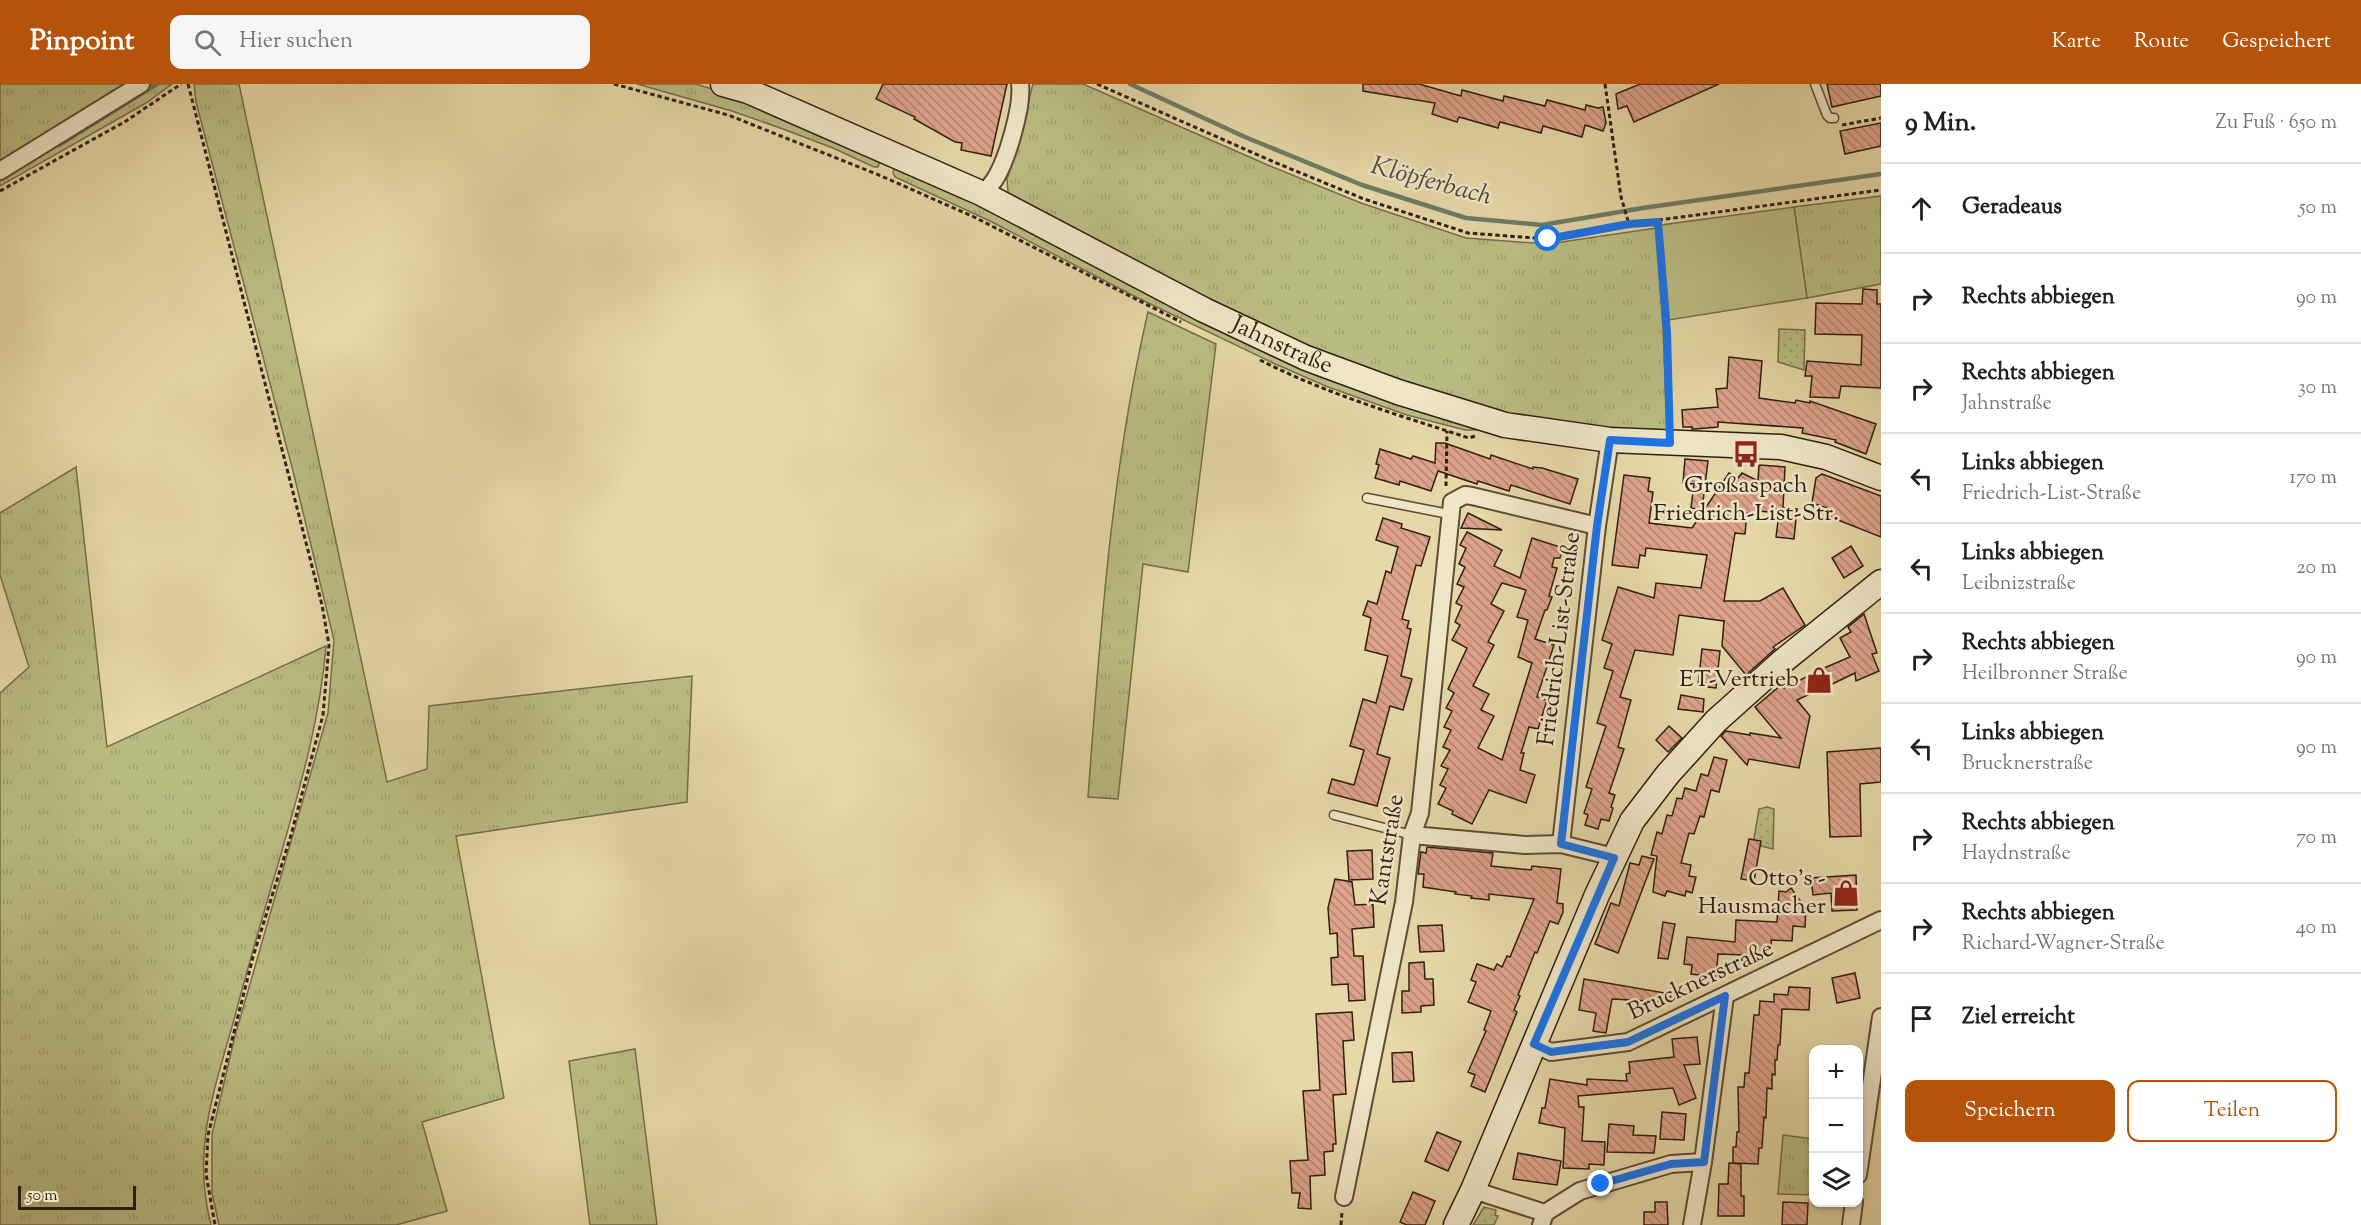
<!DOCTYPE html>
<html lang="de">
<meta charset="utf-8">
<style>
:root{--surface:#fff;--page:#f6f6f6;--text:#202124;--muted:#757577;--line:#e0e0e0;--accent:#b45309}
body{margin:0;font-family:"Sorts Mill Goudy",serif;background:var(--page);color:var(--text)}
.controls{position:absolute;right:18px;bottom:18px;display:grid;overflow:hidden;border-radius:12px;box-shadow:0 2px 4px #0004}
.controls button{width:54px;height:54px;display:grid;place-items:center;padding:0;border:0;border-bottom:2px solid var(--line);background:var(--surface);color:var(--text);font:30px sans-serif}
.scale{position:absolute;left:18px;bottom:15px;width:118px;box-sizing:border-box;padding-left:6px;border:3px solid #301f11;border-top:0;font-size:16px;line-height:21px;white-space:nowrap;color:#301f11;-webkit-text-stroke:4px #efe6c6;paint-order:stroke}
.stop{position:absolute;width:18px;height:18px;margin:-14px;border:4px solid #1a73e8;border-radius:50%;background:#fff}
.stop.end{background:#1a73e8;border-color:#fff;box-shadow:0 2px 6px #0008}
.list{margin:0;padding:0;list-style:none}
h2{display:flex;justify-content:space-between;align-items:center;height:78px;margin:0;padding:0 24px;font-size:26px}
h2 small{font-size:20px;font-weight:400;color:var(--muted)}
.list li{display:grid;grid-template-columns:39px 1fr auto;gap:18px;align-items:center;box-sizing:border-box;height:90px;padding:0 24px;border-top:2px solid var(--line)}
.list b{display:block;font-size:22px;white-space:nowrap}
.list p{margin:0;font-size:20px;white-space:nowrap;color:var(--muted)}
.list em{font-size:20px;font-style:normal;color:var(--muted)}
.actions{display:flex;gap:12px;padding:18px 24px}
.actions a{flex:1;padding:14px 0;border:2px solid var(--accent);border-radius:12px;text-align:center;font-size:21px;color:var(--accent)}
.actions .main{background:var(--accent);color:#fff}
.icon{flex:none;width:33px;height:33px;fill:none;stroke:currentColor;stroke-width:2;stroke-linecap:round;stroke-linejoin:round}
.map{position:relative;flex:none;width:1881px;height:1141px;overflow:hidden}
header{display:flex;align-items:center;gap:36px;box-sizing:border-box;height:84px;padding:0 30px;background:var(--accent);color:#fff}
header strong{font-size:28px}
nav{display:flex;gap:33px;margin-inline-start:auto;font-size:21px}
.search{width:420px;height:54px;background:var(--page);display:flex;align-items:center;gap:15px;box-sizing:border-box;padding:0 21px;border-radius:12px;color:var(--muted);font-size:22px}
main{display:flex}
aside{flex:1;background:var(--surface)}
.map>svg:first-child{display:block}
</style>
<header>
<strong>Pinpoint</strong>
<div class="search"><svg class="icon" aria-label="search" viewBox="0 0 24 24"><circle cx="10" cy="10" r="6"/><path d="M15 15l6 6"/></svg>Hier suchen</div>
<nav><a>Karte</a><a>Route</a><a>Gespeichert</a></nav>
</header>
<main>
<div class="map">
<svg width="1881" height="1141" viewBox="0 0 1881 1141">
<defs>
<pattern id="grass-tufts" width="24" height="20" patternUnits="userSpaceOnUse" patternTransform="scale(1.5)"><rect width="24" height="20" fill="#babd83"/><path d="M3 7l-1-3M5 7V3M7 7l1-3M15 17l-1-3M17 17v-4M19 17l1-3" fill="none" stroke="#a0a270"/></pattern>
<pattern id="garden-dots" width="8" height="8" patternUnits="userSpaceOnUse" patternTransform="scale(1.5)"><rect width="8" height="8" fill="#babd83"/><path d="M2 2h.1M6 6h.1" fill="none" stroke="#a0a270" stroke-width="1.8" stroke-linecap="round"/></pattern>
<pattern id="building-back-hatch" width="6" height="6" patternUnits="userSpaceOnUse" patternTransform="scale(1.5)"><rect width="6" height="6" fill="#dda38b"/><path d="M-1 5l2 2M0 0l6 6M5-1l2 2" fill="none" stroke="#b48470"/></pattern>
</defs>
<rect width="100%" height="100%" fill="#e6d8a7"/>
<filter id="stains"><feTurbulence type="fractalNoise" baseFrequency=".00333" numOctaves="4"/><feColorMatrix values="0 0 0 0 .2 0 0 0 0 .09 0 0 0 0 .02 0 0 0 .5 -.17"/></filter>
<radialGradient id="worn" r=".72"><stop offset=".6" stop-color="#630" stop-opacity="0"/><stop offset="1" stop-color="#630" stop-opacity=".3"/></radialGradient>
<g fill="url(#grass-tufts)" stroke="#756e4a" stroke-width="1.5">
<path d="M0,0H133L0,78Z"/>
<path d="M152,0H172L146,19L0,102V91Z"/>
<path d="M194,0H239L387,698L427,685L429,622L692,592L687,718L456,752L504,1014L422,1038L447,1127L396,1141H219L212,1109V1050L235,952L328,629L334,556L293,387L196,18Z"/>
<path d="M637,0H696L731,11L881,74L878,83H874L833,64L783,45L732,27Z"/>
<path d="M1033,0H1083L1270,82L1361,119L1466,154L1548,160L1656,144L1663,245L1667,346L1613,344L1475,326L1314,268L1014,118L1008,108L1007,96Z"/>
<path d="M895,83L1479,343V346H1465L1407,331L1328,303L1273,279L1136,213L992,138L895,93L893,88Z"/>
<path d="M1881,112V200L1807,214L1794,123Z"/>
<path d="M1148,228L1216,260L1188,488L1143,480L1118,715L1088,713C1100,551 1111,387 1148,228Z"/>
<path d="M76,383L107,663L326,562C320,635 301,700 281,770C265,824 249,878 235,932C215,1005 191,1064 211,1141H0V609L29,583L0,491V429Z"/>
<path d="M635,965L657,1141H590L569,977Z"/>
<path d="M1783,1051L1813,1055V1111L1778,1110Z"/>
</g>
<g fill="url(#garden-dots)" stroke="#756e4a" stroke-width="1.5">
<path d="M1779,245L1805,246L1804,286L1778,278Z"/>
<path d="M1767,723L1774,725L1773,765L1753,760L1759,725Z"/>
<path d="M1484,1123L1496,1126L1495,1131L1498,1132L1494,1141H1473Z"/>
</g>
<path fill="#babd83" stroke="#756e4a" stroke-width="1.5" d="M1794,123L1807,214L1669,236L1661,141Z"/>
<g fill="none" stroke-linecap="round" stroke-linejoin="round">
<g stroke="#6e7d68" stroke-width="4.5">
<path d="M1130,0L1245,53L1362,101L1466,134L1542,141L1643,124L1881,90"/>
<path d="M59,61L157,0"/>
</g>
</g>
<g fill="url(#building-back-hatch)" stroke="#301f11" stroke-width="1.5" fill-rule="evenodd">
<path d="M883,0H1007L991,72L961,66L962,59L955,58L914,35L915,33L876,15Z"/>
<path d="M1363,0H1419L1461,12L1462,6L1503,17L1504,12L1545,22L1547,16L1585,26L1586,21L1598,24L1603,23L1606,39L1603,47L1585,41L1582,53L1543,42L1541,49L1500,38L1498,44L1459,33L1457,38L1432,30L1435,19L1363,7Z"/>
<path d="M1640,0H1719L1634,38L1627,22L1618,25L1616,10Z"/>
<path d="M1827,0H1881V12L1832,23Z"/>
<path d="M1881,39V62L1845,70L1840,47Z"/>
<path d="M1863,205L1877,206V220H1881V304L1841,302L1839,314L1810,313L1812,292H1805L1807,277L1861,281L1862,251L1815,250L1816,219L1862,220Z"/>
<path d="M1729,273L1762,277L1759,314L1795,319L1796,316L1810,319V317L1876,340L1866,370L1835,358L1836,356L1802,349L1803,344L1718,338V343L1695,345H1692V343H1683L1682,326L1718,323L1716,305L1727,304Z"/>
<path d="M1436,359H1445L1490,375L1491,371L1533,385V383L1542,384L1578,395L1570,420L1511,401L1509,407L1478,397L1477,400L1438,387L1431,407L1400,397L1399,401L1375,394L1379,381L1376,380L1380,365L1411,375L1413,372L1435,379Z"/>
<path d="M1685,375L1708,377L1702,426L1691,424L1694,400L1683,399Z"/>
<path d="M1759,381L1785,383L1783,424L1797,425L1794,455L1776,453L1779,429L1759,427L1756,430L1747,429L1745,450L1735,449L1724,517H1760L1783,504L1805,541L1773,563L1775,565L1746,591L1722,562L1724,537L1679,531L1673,571L1635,566L1620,613L1631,616L1618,663L1624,665L1609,709L1615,711L1611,723L1613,724L1609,737L1601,735L1598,745L1585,741L1588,731L1584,729L1592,705L1586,703L1606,642L1597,639L1613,587L1604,584L1612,560L1602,556L1618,503L1654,514L1656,499L1701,504L1707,471L1646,464L1645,472L1640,471L1638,484L1612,481L1624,391L1650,394L1648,407L1653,408L1649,439L1692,444L1729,389L1738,394L1742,389L1758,397Z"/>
<path d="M1822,390L1881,412V453L1828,432L1830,425L1812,419L1816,394Z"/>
<path d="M1468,429L1502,446L1461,444Z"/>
<path d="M1383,434L1402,440L1401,444L1430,453L1421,482L1416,481L1402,535L1409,537L1407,544L1411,545L1401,592L1412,595L1403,626L1390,622L1377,670L1390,674L1377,722L1328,709L1332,695L1354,701L1364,666L1350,662L1363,615L1376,619L1388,572L1365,566L1371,534L1363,531L1368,517L1377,520L1386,487L1391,489L1398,463L1376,456Z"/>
<path d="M1467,448L1502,466L1494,482L1520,494L1532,454L1563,464L1560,474H1554L1552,483L1557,484L1549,512L1552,513L1547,526H1545L1535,555L1554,561L1537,613L1547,616L1538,645L1529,643L1521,669H1524L1520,686L1535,691L1526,719L1489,706L1472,740L1452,730L1453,727L1438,720L1446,704L1440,701L1448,685L1441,682L1450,666L1443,663L1451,646L1444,643L1452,627L1446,624L1454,609L1448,605L1467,564L1452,556L1460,541L1455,538L1462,522L1456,519L1464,503L1457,500L1465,483L1459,480L1466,464L1460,461ZM1502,499L1526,506L1517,533L1528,536L1518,573L1532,579L1502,676L1478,664L1494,632L1481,626L1489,610L1473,602L1494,561L1488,558L1504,527L1491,520Z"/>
<path d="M1851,462L1863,482L1844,494L1832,474Z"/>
<path d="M1864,530L1877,569L1872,570L1879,587L1856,597L1855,589L1824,604V584L1850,573L1840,554L1851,548L1848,543Z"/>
<path d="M1702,565L1720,567L1716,604L1698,602Z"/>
<path d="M1820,586L1816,607L1797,616L1810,632L1799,684L1749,675L1747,681L1721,652L1726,647L1750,651V649L1781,654L1755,623L1781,601L1784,604Z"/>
<path d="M1681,611L1704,615L1703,628L1678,625Z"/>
<path d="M1669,642L1682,654L1668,668L1656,656Z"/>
<path d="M1881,664V698L1860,700L1861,752L1830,753L1827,668Z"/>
<path d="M1714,673L1727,676L1719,708L1711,706L1704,733L1700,732L1694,750L1689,749L1681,779L1691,781L1689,792L1696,793L1692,809L1686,807L1685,812L1667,807L1665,812L1653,808L1657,772L1651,771L1657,748L1662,750L1667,731L1672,732L1677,714L1682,715L1685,704L1696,707L1701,690L1708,692Z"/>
<path d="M1749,755L1761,757L1754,797L1741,795Z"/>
<path d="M1427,763L1493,769L1491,782L1531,786L1532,782L1561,785L1557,819L1563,820V828L1558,840L1550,837L1537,869L1535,868L1518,911L1520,912L1514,926L1517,928L1485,1008L1471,1002L1475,991L1468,988L1486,947L1484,946L1491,927L1468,918L1476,898L1471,896L1477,880L1494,886L1497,880L1502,883L1507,872L1510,873L1534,815L1489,810V816L1471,814L1472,812L1455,810L1456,808L1423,803L1424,790H1418L1421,768L1426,769Z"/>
<path d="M1372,766L1373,795L1349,796L1347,767Z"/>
<path d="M1642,772L1654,775L1618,869L1595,860L1611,819L1619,822L1630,779L1639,781Z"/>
<path d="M1856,791L1857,826L1832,827L1831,809L1813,811L1811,794Z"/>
<path d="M1335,795L1352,798L1355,821L1373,820L1374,843L1352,845L1354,872H1363L1365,916L1349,917L1348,900L1332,901L1331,874L1338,873L1337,849L1330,850L1328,824Z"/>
<path d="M1791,804L1806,825L1805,843L1793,842L1792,857L1771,856L1772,872L1718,870L1716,893L1691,890L1692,881L1684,880L1687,853L1735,858L1736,836L1777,838L1779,807L1786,808Z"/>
<path d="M1663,838L1675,840L1668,875L1658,874Z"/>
<path d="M1442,841L1444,867L1420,868L1418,842Z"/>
<path d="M1424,878L1425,895H1433L1434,921L1421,922V928L1402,929V907H1409V879Z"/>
<path d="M1855,889L1860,914L1837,919L1832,894Z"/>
<path d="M1584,895L1671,910L1670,918L1612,915L1606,949L1593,947L1596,929L1579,926Z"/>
<path d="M1789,903L1810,904L1809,926L1782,925L1780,961H1778L1777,976H1775V991L1772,990V1005L1767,1004L1766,1034L1764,1033L1762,1064H1759L1758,1080L1733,1079V1063H1736L1737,1048H1739L1738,1003H1744L1745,989H1749L1754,931H1759L1760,917L1774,918V910L1788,911Z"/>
<path d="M1352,928L1354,956L1343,957L1346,1010L1333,1011L1336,1060H1333V1067L1324,1068L1325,1091L1310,1092L1311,1125L1298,1124L1300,1109H1292L1290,1077L1308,1076L1303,1007L1320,1006L1316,930Z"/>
<path d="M1697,953L1700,980L1684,981L1696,1014L1679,1021L1673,1004L1578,1012L1579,1023H1584L1582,1057L1605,1058L1604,1081L1589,1080V1085L1563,1084L1565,1044L1539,1039L1542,1024H1545L1550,995L1587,1001V995L1627,997L1626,990L1630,989L1629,978L1674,973L1672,955Z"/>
<path d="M1412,968L1414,997L1393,998L1392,969Z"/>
<path d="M1662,1028L1686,1030L1684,1056L1660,1055Z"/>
<path d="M1609,1040L1634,1042L1633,1051L1656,1052L1654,1069L1607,1068Z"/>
<path d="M1437,1048L1461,1058L1448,1087L1425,1077Z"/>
<path d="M1518,1069L1561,1077L1557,1101L1513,1095Z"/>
<path d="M1729,1079L1741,1080V1112H1744V1132H1718L1719,1100H1728Z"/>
<path d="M1413,1108L1435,1117L1425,1141H1407L1400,1138Z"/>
<path d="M1655,1118H1667L1668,1141H1644V1128H1655Z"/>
<path d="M1783,1118L1808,1119L1807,1141H1782Z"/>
</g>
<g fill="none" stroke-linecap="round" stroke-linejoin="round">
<defs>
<g id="lane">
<path d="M1815,0L1827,31L1830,34H1834"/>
<path d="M1367,414L1449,430"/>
<path d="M1334,731L1412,751"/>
</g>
<g id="street">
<path d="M0,87L141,0"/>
<path d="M983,110C987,105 992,100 995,95C1007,76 1023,22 1020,0"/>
<path d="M1412,751L1525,761L1561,760L1614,773"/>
<path d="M1561,760L1597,442L1610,356"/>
<path d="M1534,960L1551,968L1628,958L1881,836"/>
<path d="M1858,1091L1881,933"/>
<path d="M1473,1106L1545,1129"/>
<path d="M1344,1113L1404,818L1412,751L1420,729L1452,418L1465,411L1472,412L1597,442"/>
<path d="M1541,1141L1545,1129L1580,1107L1671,1080L1703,1078"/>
<path d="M1692,1141L1703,1078L1725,912"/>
<path d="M1851,1141L1854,1118"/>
</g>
<g id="secondary">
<path id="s1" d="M723,0L748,7L983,110L1204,226L1306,274L1398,308L1505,341L1610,356L1781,363L1826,373L1881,394"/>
<path d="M1456,1141L1473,1106L1597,811L1632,737L1668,690L1716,637L1783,577L1881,498"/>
</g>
</defs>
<use href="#lane" stroke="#5e4d36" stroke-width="11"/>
<use href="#street" stroke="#5e4d36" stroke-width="20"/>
<use href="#secondary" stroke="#301f11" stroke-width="27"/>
<g stroke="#301f11" stroke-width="3" stroke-dasharray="4.5 3" stroke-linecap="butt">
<path d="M188,0L322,521L329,561L323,631L291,751L253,873L208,1051L206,1090L215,1141"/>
<path d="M614,0L728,31L879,91L974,133L1181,238"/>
<path d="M1097,0L1274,78L1364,115L1468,149L1548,155L1629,140L1881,106"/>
<path d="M1605,0L1621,113L1629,140"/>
<path d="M1842,41L1881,34"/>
<path d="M0,107L126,37L181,0"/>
<path d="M1658,138L1667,248L1669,340"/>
<path d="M1260,276C1327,310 1398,331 1469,354L1475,352"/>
<path d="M1446,402L1447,347"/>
<path d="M1341,1141L1342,1127"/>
</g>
<use href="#lane" stroke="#efe6c6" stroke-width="8"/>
<use href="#street" stroke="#efe6c6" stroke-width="16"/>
<use href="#secondary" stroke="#efe6c6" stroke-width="24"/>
</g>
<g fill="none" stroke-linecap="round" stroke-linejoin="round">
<path stroke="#1a73e8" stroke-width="8" d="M1548,155L1629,140L1658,138L1667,248L1670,359L1610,356L1597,442L1561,760L1614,774L1534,960L1551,968L1628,958L1725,912L1704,1078L1671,1080L1601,1100"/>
</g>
<defs>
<symbol id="bus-bare" viewBox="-9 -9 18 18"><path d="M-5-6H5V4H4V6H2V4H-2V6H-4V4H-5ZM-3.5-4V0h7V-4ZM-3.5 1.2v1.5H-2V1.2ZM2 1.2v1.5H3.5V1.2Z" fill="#8f2418" stroke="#efe6c6" stroke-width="2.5" paint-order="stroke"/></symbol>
<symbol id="shop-bare" viewBox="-9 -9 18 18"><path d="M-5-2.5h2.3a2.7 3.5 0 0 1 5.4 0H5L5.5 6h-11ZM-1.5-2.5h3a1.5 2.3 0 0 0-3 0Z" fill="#8f2418" stroke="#efe6c6" stroke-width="2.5" paint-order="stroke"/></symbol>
</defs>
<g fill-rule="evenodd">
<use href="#bus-bare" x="1727" y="351" width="38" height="38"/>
<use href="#shop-bare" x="1800" y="577" width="38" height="38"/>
<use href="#shop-bare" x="1827" y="790" width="38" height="38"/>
</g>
<g text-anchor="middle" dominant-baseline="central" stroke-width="5" stroke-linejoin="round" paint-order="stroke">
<g font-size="24" fill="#301f11" stroke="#efe6c6">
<text stroke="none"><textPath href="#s1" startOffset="618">Jahnstraße</textPath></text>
<text transform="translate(1560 555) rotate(-83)">Friedrich-List-Straße</text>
<text transform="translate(1388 766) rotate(-81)">Kantstraße</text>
<text transform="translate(1701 897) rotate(-25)">Brucknerstraße</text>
</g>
<g font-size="24" fill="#301f11" stroke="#efe6c6" text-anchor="end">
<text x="1746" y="402" text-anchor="middle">Großaspach<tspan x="1746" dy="28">Friedrich-List-Str.</tspan></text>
<text x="1799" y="596">ET-Vertrieb</text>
<text x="1826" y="795">Otto's -<tspan x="1826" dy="28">Hausmacher</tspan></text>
</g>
<g font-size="26" font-style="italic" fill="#4f4e3c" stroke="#efe6c6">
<text transform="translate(1431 98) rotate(15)">Klöpferbach</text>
</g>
</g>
<rect width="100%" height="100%" filter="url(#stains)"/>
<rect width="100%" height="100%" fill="url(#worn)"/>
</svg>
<div class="controls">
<button>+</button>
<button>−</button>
<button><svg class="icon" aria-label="layers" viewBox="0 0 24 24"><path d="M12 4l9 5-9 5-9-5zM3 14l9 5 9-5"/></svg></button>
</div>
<div class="scale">50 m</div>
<div class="stop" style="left:1548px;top:155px"></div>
<div class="stop end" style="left:1601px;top:1100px"></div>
</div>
<aside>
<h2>9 Min.<small>Zu Fuß · 650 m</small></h2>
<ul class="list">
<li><svg class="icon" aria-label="ahead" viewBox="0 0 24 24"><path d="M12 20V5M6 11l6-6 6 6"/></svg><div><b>Geradeaus</b></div><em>50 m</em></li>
<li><svg class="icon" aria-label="right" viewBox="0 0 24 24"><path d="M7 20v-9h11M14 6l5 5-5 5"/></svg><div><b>Rechts abbiegen</b></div><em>90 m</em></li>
<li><svg class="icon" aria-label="right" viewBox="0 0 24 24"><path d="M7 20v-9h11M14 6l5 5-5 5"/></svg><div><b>Rechts abbiegen</b><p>Jahnstraße</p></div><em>30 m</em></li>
<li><svg class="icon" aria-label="left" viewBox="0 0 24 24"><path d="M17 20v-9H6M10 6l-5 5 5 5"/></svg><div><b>Links abbiegen</b><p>Friedrich-List-Straße</p></div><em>170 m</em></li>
<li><svg class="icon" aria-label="left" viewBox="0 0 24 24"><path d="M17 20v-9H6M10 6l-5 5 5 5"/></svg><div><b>Links abbiegen</b><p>Leibnizstraße</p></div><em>20 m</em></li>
<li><svg class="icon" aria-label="right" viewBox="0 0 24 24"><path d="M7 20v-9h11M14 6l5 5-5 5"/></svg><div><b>Rechts abbiegen</b><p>Heilbronner Straße</p></div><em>90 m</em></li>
<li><svg class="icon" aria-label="left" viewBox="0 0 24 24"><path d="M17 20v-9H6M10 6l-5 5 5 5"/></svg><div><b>Links abbiegen</b><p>Brucknerstraße</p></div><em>90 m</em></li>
<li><svg class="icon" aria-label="right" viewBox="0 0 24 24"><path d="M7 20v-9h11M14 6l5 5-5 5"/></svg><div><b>Rechts abbiegen</b><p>Haydnstraße</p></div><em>70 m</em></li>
<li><svg class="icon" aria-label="right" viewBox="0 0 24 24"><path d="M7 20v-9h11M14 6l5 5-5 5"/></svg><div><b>Rechts abbiegen</b><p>Richard-Wagner-Straße</p></div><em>40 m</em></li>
<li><svg class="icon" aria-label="arrive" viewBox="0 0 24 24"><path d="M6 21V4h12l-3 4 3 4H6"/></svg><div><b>Ziel erreicht</b></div></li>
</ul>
<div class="actions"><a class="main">Speichern</a><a>Teilen</a></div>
</aside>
</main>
